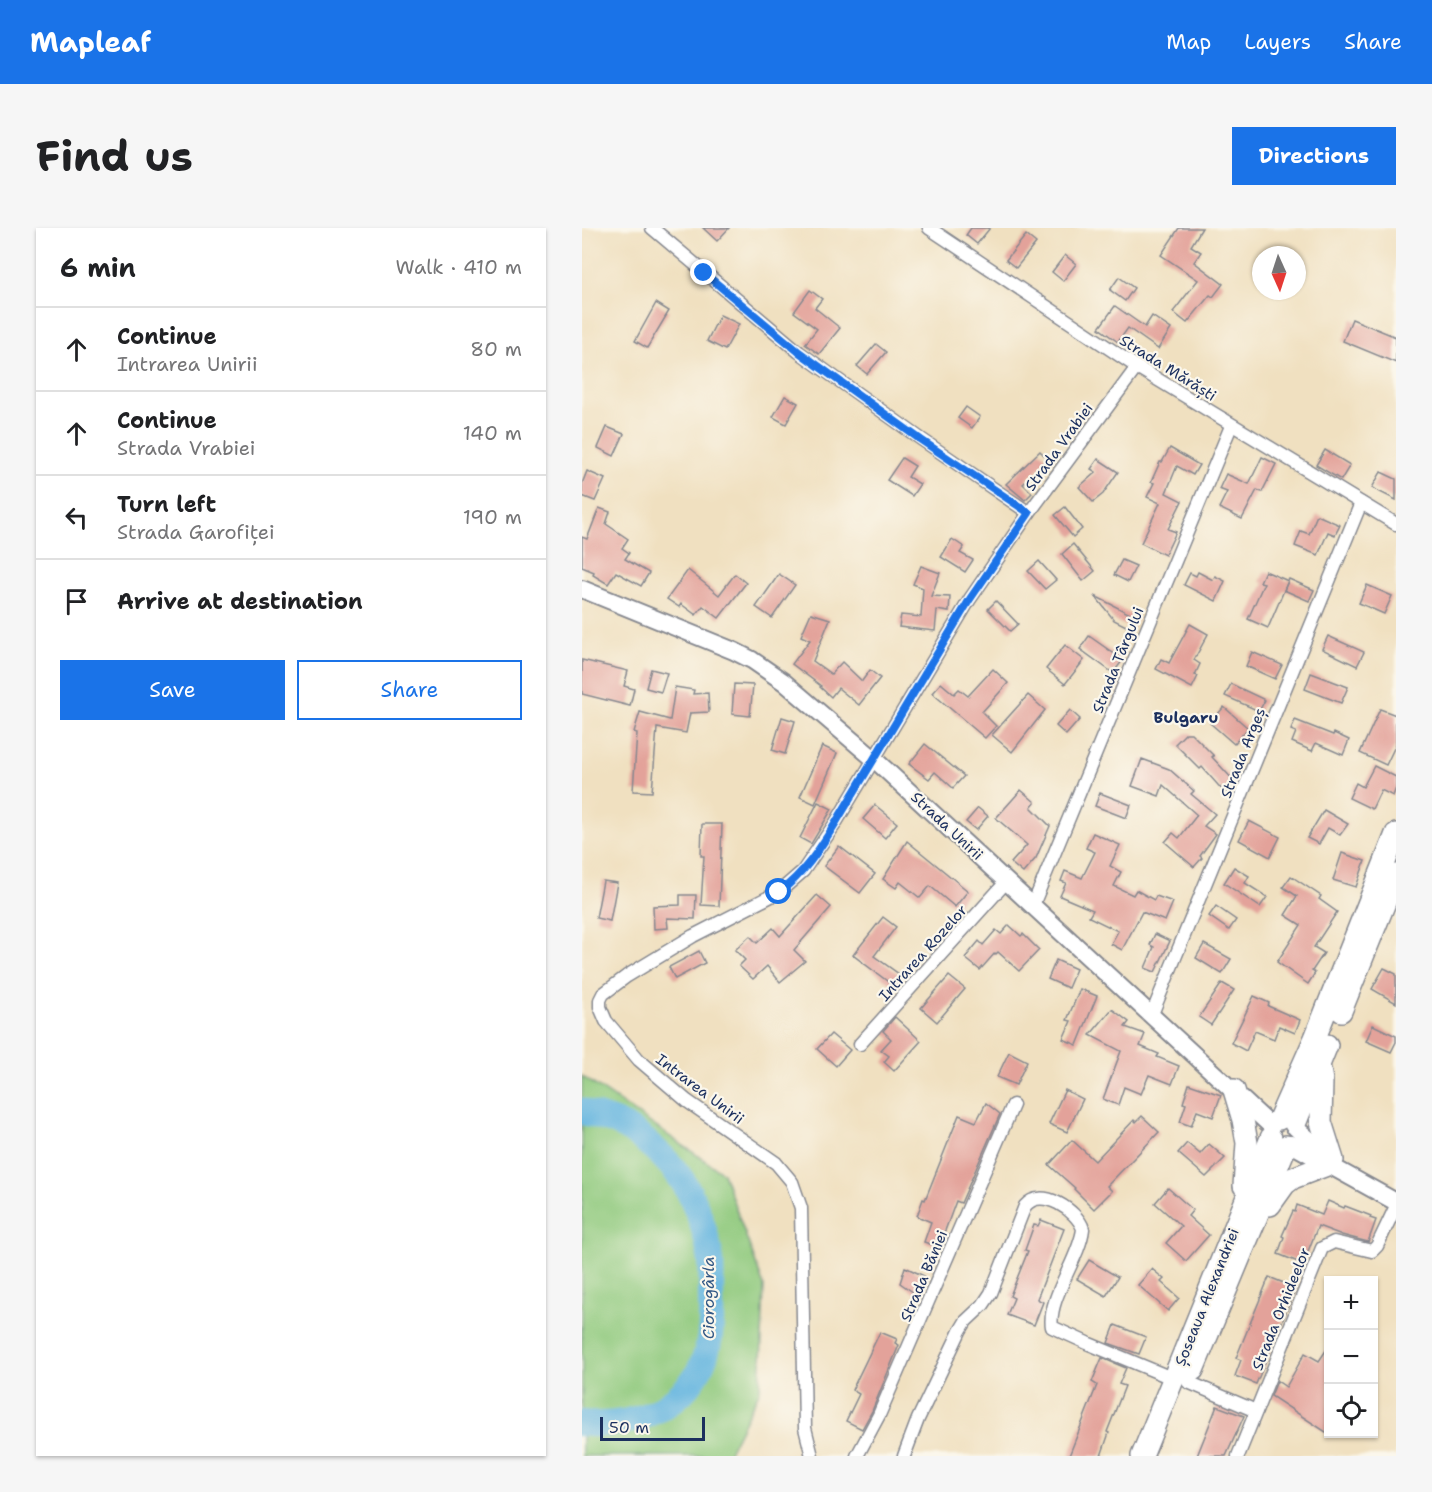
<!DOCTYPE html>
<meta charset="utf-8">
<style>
:root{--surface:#fff;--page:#f6f6f6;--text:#202124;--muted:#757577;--line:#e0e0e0;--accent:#1a73e8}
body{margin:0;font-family:"Shantell Sans",sans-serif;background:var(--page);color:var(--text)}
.controls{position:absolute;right:18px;bottom:18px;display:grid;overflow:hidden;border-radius:0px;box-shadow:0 2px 4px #0004}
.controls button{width:54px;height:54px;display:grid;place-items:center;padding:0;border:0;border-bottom:2px solid var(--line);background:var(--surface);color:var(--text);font:30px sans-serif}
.compass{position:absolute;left:670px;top:18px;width:54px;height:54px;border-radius:50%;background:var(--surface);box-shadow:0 2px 4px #0004;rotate:177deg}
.scale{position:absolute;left:18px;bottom:15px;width:105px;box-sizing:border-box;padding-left:6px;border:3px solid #1b2f5e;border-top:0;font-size:16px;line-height:21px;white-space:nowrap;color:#1b2f5e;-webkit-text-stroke:4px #fbf7ec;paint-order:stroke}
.stop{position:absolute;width:18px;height:18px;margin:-14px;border:4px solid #1a73e8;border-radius:50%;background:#fff}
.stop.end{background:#1a73e8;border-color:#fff;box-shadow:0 2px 6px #0008}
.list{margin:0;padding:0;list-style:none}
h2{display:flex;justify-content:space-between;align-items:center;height:78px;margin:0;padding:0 24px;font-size:26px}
h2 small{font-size:20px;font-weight:400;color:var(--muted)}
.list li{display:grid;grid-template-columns:39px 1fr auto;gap:18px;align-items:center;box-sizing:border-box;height:84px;padding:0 24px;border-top:2px solid var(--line)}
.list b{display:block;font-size:22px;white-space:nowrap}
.list p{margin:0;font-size:20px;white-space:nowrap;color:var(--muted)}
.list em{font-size:20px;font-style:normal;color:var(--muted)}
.actions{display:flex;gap:12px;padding:18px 24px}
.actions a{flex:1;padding:14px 0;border:2px solid var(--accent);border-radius:0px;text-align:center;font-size:21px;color:var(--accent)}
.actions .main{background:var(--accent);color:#fff}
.icon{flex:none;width:33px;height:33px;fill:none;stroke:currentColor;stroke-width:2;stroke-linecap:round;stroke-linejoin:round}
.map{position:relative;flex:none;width:814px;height:1228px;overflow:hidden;border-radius:0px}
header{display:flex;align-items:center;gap:36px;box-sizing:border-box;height:84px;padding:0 30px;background:var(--accent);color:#fff}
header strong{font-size:28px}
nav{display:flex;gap:33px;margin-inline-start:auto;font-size:21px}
.intro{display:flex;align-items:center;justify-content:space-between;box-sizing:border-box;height:144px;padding:0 36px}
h1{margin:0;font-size:42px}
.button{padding:15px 27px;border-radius:0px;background:var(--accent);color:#fff;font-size:21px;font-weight:700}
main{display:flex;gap:36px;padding:0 36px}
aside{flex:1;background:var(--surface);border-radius:0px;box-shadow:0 2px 4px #0004}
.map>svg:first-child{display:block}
</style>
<header>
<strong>Mapleaf</strong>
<nav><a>Map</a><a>Layers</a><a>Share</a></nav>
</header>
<div class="intro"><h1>Find us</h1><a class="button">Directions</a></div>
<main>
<aside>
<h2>6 min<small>Walk · 410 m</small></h2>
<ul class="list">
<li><svg class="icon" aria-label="ahead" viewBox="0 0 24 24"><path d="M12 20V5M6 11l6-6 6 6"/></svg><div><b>Continue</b><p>Intrarea Unirii</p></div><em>80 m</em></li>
<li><svg class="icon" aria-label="ahead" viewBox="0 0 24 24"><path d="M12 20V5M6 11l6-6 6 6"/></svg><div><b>Continue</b><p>Strada Vrabiei</p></div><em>140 m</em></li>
<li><svg class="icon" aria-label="left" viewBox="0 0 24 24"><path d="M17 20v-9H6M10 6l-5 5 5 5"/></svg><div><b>Turn left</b><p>Strada Garofiței</p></div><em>190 m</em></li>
<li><svg class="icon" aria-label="arrive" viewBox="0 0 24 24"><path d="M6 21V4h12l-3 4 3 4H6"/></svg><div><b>Arrive at destination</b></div></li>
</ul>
<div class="actions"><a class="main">Save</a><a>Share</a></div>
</aside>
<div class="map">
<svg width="814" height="1228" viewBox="0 0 814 1228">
<rect width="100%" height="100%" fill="#fbf7ec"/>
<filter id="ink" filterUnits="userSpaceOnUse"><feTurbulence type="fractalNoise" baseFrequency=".0167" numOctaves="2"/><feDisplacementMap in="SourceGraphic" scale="12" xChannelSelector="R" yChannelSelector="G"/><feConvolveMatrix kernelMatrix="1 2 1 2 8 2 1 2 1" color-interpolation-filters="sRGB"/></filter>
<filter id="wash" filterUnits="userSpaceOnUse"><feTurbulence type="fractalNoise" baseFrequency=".008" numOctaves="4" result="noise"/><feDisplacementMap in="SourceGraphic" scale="24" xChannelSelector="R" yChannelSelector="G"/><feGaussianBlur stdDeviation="1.35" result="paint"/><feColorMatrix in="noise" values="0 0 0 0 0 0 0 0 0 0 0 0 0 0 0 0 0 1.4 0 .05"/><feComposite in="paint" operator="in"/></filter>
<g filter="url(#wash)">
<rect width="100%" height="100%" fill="#f0e0c0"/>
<path fill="#8fc97d" stroke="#557c6e" stroke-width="1.5" d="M0,848L141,945L182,1058L178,1162L145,1228H0Z"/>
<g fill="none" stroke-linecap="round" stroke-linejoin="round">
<path stroke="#65b5df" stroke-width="26" d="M0,883C13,888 27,891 39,897C59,907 88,933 100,952C114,973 126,1009 129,1034C130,1044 129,1055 129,1066C129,1079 130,1094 128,1107C121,1170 59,1203 0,1195"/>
</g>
<g id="blocks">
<g fill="#e3a29a">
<path d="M121,0H147L135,13Z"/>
<path d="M389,0H408L395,16L384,7Z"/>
<path d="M597,0H620L609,18L619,24L612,34L641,56L631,69L628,67L605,95L591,84L616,52L579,27Z"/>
<path d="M444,7L454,15L434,40L424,32Z"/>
<path d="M483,27L494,36L481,53L470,44Z"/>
<path d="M537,49L552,60L543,73L528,62Z"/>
<path d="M228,62L240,71L233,80L258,100L237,126L223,116L235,101L212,84Z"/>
<path d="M74,75L87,83L65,120L53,113Z"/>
<path d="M533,78L563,99L570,88L589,101L576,121L546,100L536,114L517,100Z"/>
<path d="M138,87L157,96L143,122L125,113Z"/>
<path d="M770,91L814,109V135L761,113Z"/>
<path d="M294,116L304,124L285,146L275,138Z"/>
<path d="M203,168L216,175L204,196L191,189Z"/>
<path d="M384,179L398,189L390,200L376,190Z"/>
<path d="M25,199L42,206L32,228L16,220Z"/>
<path d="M588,220L617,237L611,247L595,238L584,265L600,273L586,301L594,304L583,327L559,315L578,275L565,269L572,255L569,254L578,234H580Z"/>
<path d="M743,222L768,237L759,252L734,237Z"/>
<path d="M458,223L466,231L441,256L450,265L443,272L424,256Z"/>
<path d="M680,229L694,236L680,264L675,262L660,291L637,280L645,264L637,261L644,246L667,256Z"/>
<path d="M320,230L333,238L326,249L338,256L330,268L305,252Z"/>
<path d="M516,231L536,244L521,266L511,274L497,259L514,244L509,241Z"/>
<path d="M5,243L23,251L13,273L0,268V256Z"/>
<path d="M799,244L814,251V272L790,260Z"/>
<path d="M483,279L500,301L491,309L473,287Z"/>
<path d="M17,280L28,284L24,296L46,311L40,320L47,325L43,331L67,345L59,358L34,344L26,356L11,347L12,344L0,339V309L5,311Z"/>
<path d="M735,287L758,297L753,307L746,304L736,327L713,318L719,303L727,306Z"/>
<path d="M370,311L382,319L378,325L391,332L383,344L359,329Z"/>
<path d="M491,316L513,343L501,353L480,326Z"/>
<path d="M540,332L554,338L546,354L532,347Z"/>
<path d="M457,333L474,352L463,361L446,343Z"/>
<path d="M339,338L358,345L349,368L368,369L367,384L355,382L353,403L317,399L319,387L339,389L341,360L331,356Z"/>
<path d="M106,342L137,367L153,346L164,355L137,390L121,378L114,387L99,376L97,379L85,371Z"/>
<path d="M683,343L706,353L686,400L666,391L682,355L678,354Z"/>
<path d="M616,344L631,352L633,348L643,353L634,373L602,357L608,345L614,348Z"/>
<path d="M197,346L213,357L190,390L174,379Z"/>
<path d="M707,351L732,362L727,373L702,362Z"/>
<path d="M785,357L810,368L802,386L777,375Z"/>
<path d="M513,368L556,390L550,401L532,392Z"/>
<path d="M414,373L436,396L428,403L406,381Z"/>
<path d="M229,385L248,391L231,433L249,446L260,434L280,453L288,442L298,450L277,477L256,460L249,469L238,459L239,458L210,436L228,412L219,408Z"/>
<path d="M608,396L626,406L612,432L618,436L613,447L616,448L610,460L574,441L579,431L587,435Z"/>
<path d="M507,408L541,432L531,445L498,421Z"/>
<path d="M746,408L782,424L775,438L740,421Z"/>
<path d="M483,417L502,432L483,456L464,441Z"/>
<path d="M670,424L700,437L693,451L664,438Z"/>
<path d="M0,432L46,443L42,458L52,461L48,478L0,466Z"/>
<path d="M69,441L85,445L79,464L64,460Z"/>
<path d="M411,441L426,455L400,484L414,498L403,510L350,465L359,455L372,466L377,461L386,468Z"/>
<path d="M729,445L766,459L759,475L723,461Z"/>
<path d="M152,456L171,457L168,488L150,486Z"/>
<path d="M649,456L683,472L677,483L643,468Z"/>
<path d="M93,459L112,462L111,466L126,465L127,484L108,485L104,505L75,500L70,564L51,563L55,505L52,504L58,484L88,492Z"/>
<path d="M446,467L463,482L430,524L410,507Z"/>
<path d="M642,479L666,500L652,516L628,495Z"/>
<path d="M798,481L814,487V516L804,537L778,525Z"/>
<path d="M488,482L498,491L484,507L474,498Z"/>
<path d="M200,489L213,493L203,526L190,522Z"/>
<path d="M713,492L751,507L752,505L767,512L761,527L734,515L730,523L710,514L714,504L709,502Z"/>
<path d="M604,505H609L632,528L630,529L654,555L643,565L620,539L618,541L593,516Z"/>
<path d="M343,516L382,548L371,560L353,544L347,551L327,536Z"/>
<path d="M240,518L255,525L233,576L218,569Z"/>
<path d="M560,531L587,541L612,563L609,566L633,586L622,598L634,606L618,628L620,630L612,639L583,614L591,605L597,610L615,587L581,557L577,568L550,558Z"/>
<path d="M792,538L814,549V560L811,568L799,562L790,581L767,570L774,555L781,559Z"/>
<path d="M439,562L453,574L449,579L468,598L454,630L441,645L429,635L445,617L414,590Z"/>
<path d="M518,565L549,577L544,590L513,578Z"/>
<path d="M236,574L250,581L229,616L218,610Z"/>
<path d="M293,577L315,595L303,610L281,591Z"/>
<path d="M396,580L406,588L394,602L384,594Z"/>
<path d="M742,582L766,596L758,607L746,600L737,616L725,610Z"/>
<path d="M667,593L698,609L688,629L657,612Z"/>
<path d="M120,596H140L137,678L119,677L122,628H119Z"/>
<path d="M511,605L538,617L528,638L539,644L532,658L551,667L554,662L572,672L574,668L591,674L583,693L560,684L540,722L529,716L536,703L507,689L511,682L499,677L500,675L499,677L478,668L484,655L479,653L483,643L500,650L513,624L504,620Z"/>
<path d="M325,613L386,663L373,679L348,658L338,670L318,654L314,660L301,651Z"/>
<path d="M257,618L293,646L278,665L242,638Z"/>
<path d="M760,625L783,633L774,659L751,652Z"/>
<path d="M652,639L667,648L663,655L685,669L678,679L642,655Z"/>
<path d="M709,648L739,668L737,671L755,684L732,719L742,725L730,743L733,745L726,756L695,734L719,697L703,687L715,668L701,659Z"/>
<path d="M21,653L35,655L28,693L14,690Z"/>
<path d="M98,667H114L113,691L85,690L86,700L72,701L71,678L98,677Z"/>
<path d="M235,667L249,679L212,722L223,733L198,754L185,738L171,751L157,738L163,732L153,722L168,708L175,715L191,700L198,708Z"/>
<path d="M634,678L654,692L647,702L627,688Z"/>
<path d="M301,689L314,699L292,728L321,749L313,759L271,727Z"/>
<path d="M427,697L439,708L441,706L457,722L437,743L416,724L414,726L413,725L398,742L383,730L397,713L401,717L414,702L419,706Z"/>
<path d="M573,706L588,713L573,744L563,740L572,719L568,717Z"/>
<path d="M622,716L649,731L640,746L614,730Z"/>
<path d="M117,723L123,735L93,751L87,739Z"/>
<path d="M474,732L494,741L486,760L466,751Z"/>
<path d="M802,740L814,746V775L790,761Z"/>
<path d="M367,748L383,761L355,794L339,780Z"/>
<path d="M640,755L652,762L629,797L617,789Z"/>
<path d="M498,761L515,768L495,817L481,811L489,793L485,792Z"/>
<path d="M672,768L687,775L686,778L718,792L713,805L697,798L692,811L673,803L664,823L649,815Z"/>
<path d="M530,781L547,794L543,799L563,806L558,818L577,826L575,829L597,838L590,856L567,847L559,866L542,859L536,877L521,871L539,823L508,807Z"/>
<path d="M313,789L339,813L312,843L302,834L307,828L299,822L309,811L301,803Z"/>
<path d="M791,797L814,808V814L809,824L784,813Z"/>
<path d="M249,806L268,822L254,838L235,821Z"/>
<path d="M427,824L445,833L434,857L415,849Z"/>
<path d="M607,856L639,867L631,889L615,883L609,898L598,894L604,876L601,875Z"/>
<path d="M483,862L501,871L485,904L467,896Z"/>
<path d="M404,875L418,886L379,975L374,973L357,1019L342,1014L349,994L335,988L341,971L343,972L377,887L394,894Z"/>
<path d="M560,888L577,904L525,958L530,963L512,981L492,961L493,960L467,937L490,912L513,933L552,892L554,894Z"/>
<path d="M605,915L618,926L627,916L643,930L624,949L596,925Z"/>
<path d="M586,960L611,982L606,988L627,1007L604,1033L584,1015L599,998L573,975Z"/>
<path d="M746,973L762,980L763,978L789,988L788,990L794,992L786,1014L760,1007L736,998L721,1036L696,1026L702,1009L700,1008L711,983L713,984L715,977L740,987Z"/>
<path d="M459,992L482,1001L455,1071L461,1074L452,1097L425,1087L432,1070L428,1068L446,1023L443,1022L452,997L456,998Z"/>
<path d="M507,1032L536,1049L524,1068L495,1051Z"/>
<path d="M323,1039L342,1048V1051L344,1052L338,1066L336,1065L335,1067L318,1055Z"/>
<path d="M570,1041L582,1051L579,1054L597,1070L586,1083L556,1057Z"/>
<path d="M687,1049L714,1060L674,1156L653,1148L659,1132L654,1130Z"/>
<path d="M533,1097L564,1109L557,1126L526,1115Z"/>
<path d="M298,1104L315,1111L313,1115L317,1117L290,1183L280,1201L264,1193L277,1166L270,1162Z"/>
<path d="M747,1118V1206L689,1168L695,1153L704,1159L723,1125L737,1133Z"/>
<path d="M520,1130L544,1140L537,1156L543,1158L525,1204L527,1205L519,1228H487L515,1157L510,1154Z"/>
<path d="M635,1178L662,1188L644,1228H615Z"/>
</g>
</g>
</g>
<g filter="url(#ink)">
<use href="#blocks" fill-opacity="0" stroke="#86888f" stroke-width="1.5"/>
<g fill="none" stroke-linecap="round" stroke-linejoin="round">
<defs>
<g id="street">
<path d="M70,0L217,124L339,211L447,285"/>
<path d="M347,0L555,139L814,296"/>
<path d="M451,677L649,198"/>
<path d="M570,786L779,275"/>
<path d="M278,816L425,653"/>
<path d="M606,1154L674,1183"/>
<path d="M230,1228L223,1200L219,980L210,954L194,935L105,873L57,832L24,793L18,779V772L21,766L45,748L111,708L197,664L221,643L253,596L388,371L447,285L555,139"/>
<path d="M275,1228L297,1187L431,877"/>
<path d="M322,1228L336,1191L378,1103L384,1093L401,1077L409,1065L443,978C459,958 496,983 501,1001C498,1030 465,1071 470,1099L505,1115L592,1151"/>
<path d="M656,1228L740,1020L752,1014L790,1023L795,1018L814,978"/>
</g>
<g id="secondary">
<path d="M0,361L152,423L170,432L202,454L292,531L689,898"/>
<path d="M715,901L752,933"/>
<path d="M709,916L814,974"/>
</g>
<g id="highway">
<path d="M759,783L814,647"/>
<path d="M738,842L740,853L739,894L751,932"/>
<path d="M652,862L661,892L665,915L662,958"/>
<path d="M697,891L733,810L814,606"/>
<path d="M713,896L745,817"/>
<path d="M688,977L703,956L711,950L745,937"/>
<path d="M611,1142L704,918"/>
<path d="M560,1228L689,910"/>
</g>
</defs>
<use href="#street" stroke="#86888f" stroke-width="15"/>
<use href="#secondary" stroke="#86888f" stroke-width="20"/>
<use href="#highway" stroke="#86888f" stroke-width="24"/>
<use href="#street" stroke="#fff" stroke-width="12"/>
<use href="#secondary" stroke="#fff" stroke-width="16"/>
<use href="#highway" stroke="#fff" stroke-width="21"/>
</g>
</g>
<g fill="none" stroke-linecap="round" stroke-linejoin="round" filter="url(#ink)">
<path stroke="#1a73e8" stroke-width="8" d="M122,45L217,124L339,212L447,285L388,371L253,596C237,622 222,646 197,664"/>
</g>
<g text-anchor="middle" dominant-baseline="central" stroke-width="4.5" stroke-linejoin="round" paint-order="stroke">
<g font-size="15" fill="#1b2f5e" stroke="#fbf7ec">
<text transform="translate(586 140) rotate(32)">Strada Mărăști</text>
<text transform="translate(477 219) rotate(-54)">Strada Vrabiei</text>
<text transform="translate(536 432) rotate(-68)">Strada Târgului</text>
<text transform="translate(661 525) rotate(-68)">Strada Argeș</text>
<text transform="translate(365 598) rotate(43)">Strada Unirii</text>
<text transform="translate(341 725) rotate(-48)">Intrarea Rozelor</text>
<text transform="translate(118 861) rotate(37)">Intrarea Unirii</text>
<text transform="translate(342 1048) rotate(-67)">Strada Băniei</text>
<text transform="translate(625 1069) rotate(-68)">Șoseaua Alexandriei</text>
<text transform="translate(699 1081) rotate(-68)">Strada Orhideelor</text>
</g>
<g font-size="16" font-weight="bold" fill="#1b2f5e" stroke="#fbf7ec">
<text x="604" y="489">Bulgaru</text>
</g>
<g font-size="16" font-style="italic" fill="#315785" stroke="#fbf7ec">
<text transform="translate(126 1070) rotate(-90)">Ciorogârla</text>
</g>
</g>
</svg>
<div class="controls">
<button>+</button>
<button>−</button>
<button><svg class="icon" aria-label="locate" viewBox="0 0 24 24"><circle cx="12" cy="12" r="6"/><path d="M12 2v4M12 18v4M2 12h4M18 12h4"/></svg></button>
</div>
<svg class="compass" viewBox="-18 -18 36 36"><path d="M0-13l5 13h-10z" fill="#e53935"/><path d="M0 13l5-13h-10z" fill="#757577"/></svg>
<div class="scale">50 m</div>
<div class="stop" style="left:197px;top:664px"></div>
<div class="stop end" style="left:122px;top:45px"></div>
</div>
</main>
